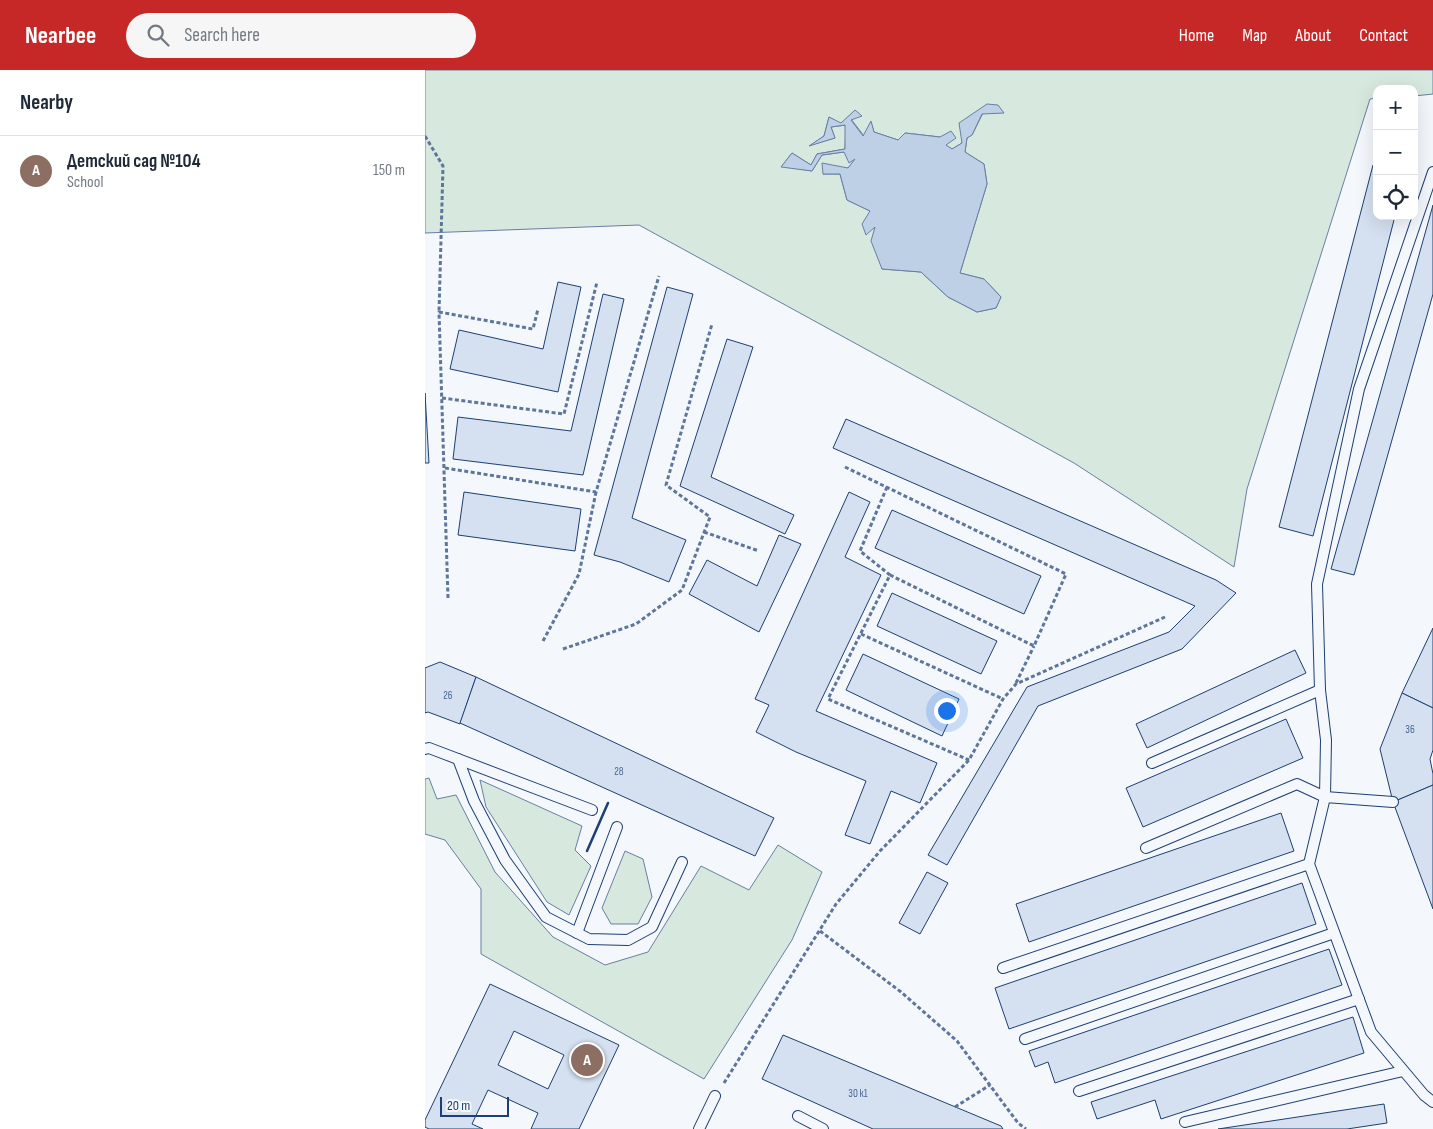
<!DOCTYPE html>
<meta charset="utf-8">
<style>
:root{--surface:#fff;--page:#f6f6f7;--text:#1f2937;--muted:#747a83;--line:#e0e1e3;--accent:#c62828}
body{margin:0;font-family:"Sofia Sans Condensed",sans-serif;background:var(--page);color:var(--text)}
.controls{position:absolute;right:15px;top:15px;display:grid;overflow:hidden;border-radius:10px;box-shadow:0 5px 20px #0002}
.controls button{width:45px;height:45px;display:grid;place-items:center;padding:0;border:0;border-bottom:1px solid var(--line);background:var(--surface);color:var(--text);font:25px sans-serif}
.scale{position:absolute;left:15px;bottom:12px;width:69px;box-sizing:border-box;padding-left:5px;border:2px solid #1d3f73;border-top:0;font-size:14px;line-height:18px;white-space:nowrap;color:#1d3f73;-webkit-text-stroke:4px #f4f7fb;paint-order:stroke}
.you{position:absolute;left:521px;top:640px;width:18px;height:18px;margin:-12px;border:4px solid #fff;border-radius:50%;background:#1a73e8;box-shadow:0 0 0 8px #1a73e833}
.badge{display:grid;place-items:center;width:32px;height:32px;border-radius:50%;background:var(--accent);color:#fff;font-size:16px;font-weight:700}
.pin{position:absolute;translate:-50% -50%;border:2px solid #fff;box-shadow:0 1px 5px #0006}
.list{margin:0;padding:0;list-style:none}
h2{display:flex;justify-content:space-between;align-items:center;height:65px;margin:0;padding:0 20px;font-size:21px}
h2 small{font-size:16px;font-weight:400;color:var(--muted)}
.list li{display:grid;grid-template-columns:32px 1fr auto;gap:15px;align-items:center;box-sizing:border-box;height:70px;padding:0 20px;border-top:1px solid var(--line)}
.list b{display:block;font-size:19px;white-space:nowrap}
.list p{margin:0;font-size:16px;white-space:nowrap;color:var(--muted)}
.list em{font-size:16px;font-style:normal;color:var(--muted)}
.icon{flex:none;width:28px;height:28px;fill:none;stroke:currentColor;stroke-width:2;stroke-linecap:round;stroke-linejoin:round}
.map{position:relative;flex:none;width:1008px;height:1059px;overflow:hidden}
header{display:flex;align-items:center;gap:30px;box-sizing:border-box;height:70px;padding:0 25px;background:var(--accent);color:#fff}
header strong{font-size:24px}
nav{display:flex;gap:28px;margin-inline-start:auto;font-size:18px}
.search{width:350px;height:45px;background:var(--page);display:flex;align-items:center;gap:12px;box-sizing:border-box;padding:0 18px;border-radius:28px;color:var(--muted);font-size:19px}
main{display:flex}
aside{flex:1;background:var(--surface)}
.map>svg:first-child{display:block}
</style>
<header>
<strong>Nearbee</strong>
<div class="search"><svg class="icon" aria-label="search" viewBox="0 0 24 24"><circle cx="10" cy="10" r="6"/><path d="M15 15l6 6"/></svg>Search here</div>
<nav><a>Home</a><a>Map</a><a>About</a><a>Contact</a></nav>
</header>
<main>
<aside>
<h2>Nearby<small></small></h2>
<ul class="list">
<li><span class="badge" style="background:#8d6e63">A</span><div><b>Детский сад №104</b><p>School</p></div><em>150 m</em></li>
</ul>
</aside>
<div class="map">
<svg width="1008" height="1059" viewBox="0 0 1008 1059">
<rect width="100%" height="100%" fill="#f4f7fb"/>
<g fill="#d7e8df" stroke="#687fa3" fill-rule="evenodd">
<path d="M0,0H1008V24L989,26V19H952V28L945,29L822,419L809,497L649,393L214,155L0,163ZM562,35L547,65L542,68L540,82L559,94L562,114L535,203L559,209L576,227L571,238L552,242L523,227L496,202L457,199L450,156L445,141L422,130L415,104H398L423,98L433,87L419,82L397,85L387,101L357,96L367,83L386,95L392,84L420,79L421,55L406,57L410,68L386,75L399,66L404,47L416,54L430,40L426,49L439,66L446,52L449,62L473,70L480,63L515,67L520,75L527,79L537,73Z"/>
<path d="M4,708L12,729L31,725L70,802L128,867L180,895L223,882L276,796L324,820L353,775L397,802L367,870L279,1009L56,884V819L20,770L0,764V709Z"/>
<path d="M55,710L157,756L150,780L166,796L144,845L122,832L61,737Z"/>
<path d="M200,781L218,789L227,827L213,854H186L177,838Z"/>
</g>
<path fill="#bed0e5" stroke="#687fa3" d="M562,34L573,35L579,43L557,44L547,65L542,68L540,82L559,94L562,114L535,203L559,209L576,227L571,238L552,242L523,227L496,202L457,199L446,171L450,157L441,165L437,154L445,141L422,130L415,104H398L397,93L423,98L430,89L424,93L419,82L397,85L387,101L356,97L367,83L386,95L392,84L420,79V55L406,57L410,68L384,76L399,66L404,47L416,53L430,40L437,46L426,50L438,66L446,51L449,62L473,70L480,63L515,67L526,61L531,68L521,75L527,79L537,73L534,53Z"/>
<g fill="#d5e0f0" stroke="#1d3f73" fill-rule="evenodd">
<path d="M948,95L952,97V146H970L888,466L854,457Z"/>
<path d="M1008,135V224L929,505L906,499Z"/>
<path d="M133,212L156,217L133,322L25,299L34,260L118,279Z"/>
<path d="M242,217L268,224L207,448L261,470L244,512L195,492L169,485Z"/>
<path d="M178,224L199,229L158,405L28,389L33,347L146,361Z"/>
<path d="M302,269L328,277L286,407L369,445L360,464L255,416Z"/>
<path d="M0,323L4,393H0Z"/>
<path d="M421,349L791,510L811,523L757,579L613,636L522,795L503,785L602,617L744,562L770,536L408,378Z"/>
<path d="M39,422L156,439L150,481L33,465Z"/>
<path d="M424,422L445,432L420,487L456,505L391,641L512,693L495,733L466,721L445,774L420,765L441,711L371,682L331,662L344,635L330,629Z"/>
<path d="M467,440L616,506L599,544L450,478Z"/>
<path d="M354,465L376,474L334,562L264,524L282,490L332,516Z"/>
<path d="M467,523L572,571L556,604L452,556Z"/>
<path d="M1008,558V638L977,623Z"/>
<path d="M870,580L881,603L722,678L711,654Z"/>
<path d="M438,584L534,629L517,666L421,620Z"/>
<path d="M15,592L51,607L35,654L3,642L0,643V598Z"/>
<path d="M51,607L349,748L330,786L35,653Z"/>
<path d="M977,623L1008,638V680L1005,689L1008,704V715L968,732L955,679Z"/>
<path d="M861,649L878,688L718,757L701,718Z"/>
<path d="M1008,715V839L968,732Z"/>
<path d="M856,743L869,781L604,872L591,834Z"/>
<path d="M502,802L523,813L495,864L474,853Z"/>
<path d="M877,813L891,854L584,959L570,918Z"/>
<path d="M904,879L917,915L630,1013L623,992L610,997L604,981Z"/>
<path d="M65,914L194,975L154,1059H106L113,1043L63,1020L47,1054L58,1059H4L0,1057V1050ZM89,961L139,985L123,1019L73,995Z"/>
<path d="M928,947L939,983L736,1049L730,1030L672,1049L666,1032Z"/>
<path d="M358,965L576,1056L578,1059H448L337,1009Z"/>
<path d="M959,1034L962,1053L922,1059H793Z"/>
</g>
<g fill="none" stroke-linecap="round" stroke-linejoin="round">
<defs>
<g id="service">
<path d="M0,679L4,678L167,740"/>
<path d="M33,689L49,731L80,790L121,847L164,869L203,870L227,857L257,792"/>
<path d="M727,693L895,620"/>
<path d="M968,732L900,727L884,794L946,962L999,1025L1008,1032"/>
<path d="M721,778L872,714L900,727L901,670L895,620L892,514L934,319L1008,102"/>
<path d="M152,863L192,757"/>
<path d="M578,898L884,794"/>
<path d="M600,969L909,863"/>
<path d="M654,1021L934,929"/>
<path d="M373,1046L398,1059"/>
<path d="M760,1052L978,1001"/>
<path d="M274,1059L290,1026"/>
</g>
</defs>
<use href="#service" stroke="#1d3f73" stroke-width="12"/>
<g stroke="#5e769c" stroke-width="3" stroke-dasharray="4 2.5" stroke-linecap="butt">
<path d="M0,66L18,96L14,242"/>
<path d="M17,328L139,344L172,212"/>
<path d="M420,397L641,504L609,576L465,505L403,629L544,690"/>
<path d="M20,398L171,422L234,206"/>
<path d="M462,417L435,481L465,505"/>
<path d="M279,462L334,481"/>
<path d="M23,528L14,242L108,259L113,239"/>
<path d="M436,564L578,629"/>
<path d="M118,571L154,504L171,422"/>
<path d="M138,579L211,554L257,520L285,447L241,415L287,254"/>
<path d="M591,613L609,576"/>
<path d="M395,861L476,922L532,971L593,1053L601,1059"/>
<path d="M299,1013L411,834L455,781L544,690L578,629L591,614L740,547"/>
<path d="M530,1037L565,1015"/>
</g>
<use href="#service" stroke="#f4f7fb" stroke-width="10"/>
<path stroke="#1d3f73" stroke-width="2.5" d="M162,781L183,733"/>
</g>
<g text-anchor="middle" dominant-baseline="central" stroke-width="4" stroke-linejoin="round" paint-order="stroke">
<g font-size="11" fill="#4b6792">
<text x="23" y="625">26</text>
<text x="985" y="659">36</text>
<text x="194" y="701">28</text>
<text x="433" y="1023">30 к1</text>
</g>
</g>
</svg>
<div class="controls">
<button>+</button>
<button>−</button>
<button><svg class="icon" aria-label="locate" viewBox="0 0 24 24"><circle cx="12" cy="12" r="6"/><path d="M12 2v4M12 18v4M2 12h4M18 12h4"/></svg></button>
</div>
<div class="scale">20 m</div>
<div class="you"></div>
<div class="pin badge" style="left:162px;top:990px;background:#8d6e63">A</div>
</div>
</main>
